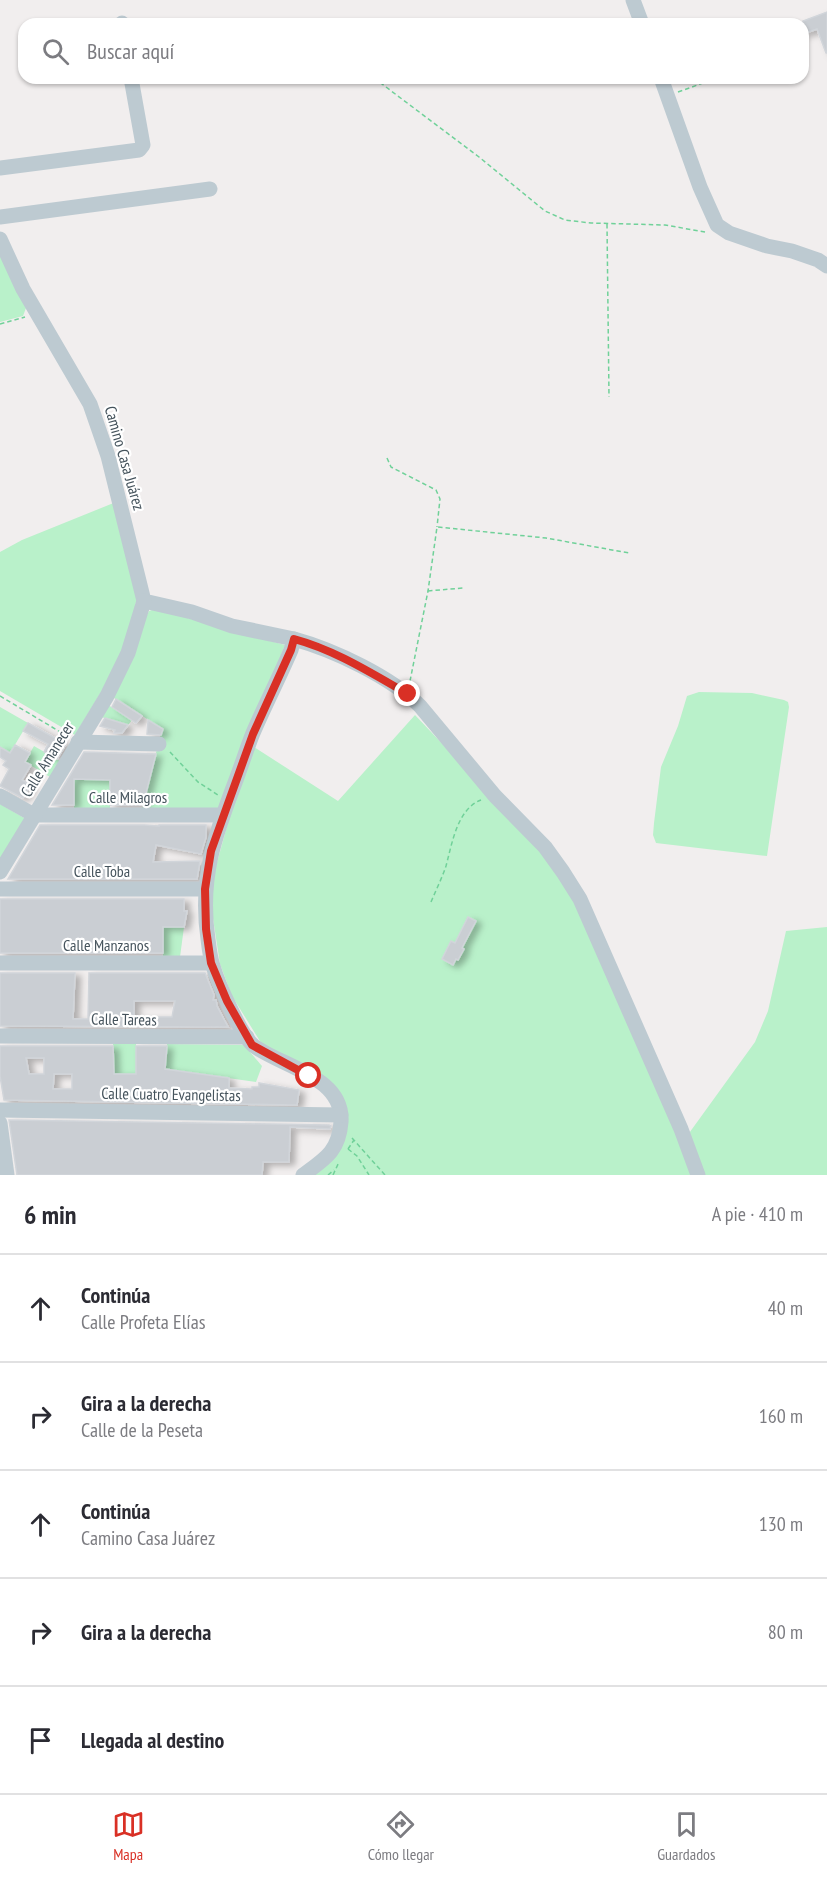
<!DOCTYPE html>
<html lang="es">
<meta charset="utf-8">
<style>
:root{--surface:#fff;--page:#f7f7f7;--text:#2b2b33;--muted:#7c7c81;--line:#e1e1e2;--accent:#d93025}
body{margin:0;font-family:"PT Sans Narrow",sans-serif;background:var(--page);color:var(--text)}
.stop{position:absolute;width:18px;height:18px;margin:-14px;border:4px solid #d93025;border-radius:50%;background:#fff}
.stop.end{background:#d93025;border-color:#fff;box-shadow:0 2px 6px #0008}
.list{margin:0;padding:0;list-style:none}
h2{display:flex;justify-content:space-between;align-items:center;height:78px;margin:0;padding:0 24px;font-size:26px}
h2 small{font-size:20px;font-weight:400;color:var(--muted)}
.list li{display:grid;grid-template-columns:39px 1fr auto;gap:18px;align-items:center;box-sizing:border-box;height:108px;padding:0 24px;border-top:2px solid var(--line)}
.list b{display:block;font-size:22px;white-space:nowrap}
.list p{margin:0;font-size:20px;white-space:nowrap;color:var(--muted)}
.list em{font-size:20px;font-style:normal;color:var(--muted)}
.icon{flex:none;width:33px;height:33px;fill:none;stroke:currentColor;stroke-width:2;stroke-linecap:round;stroke-linejoin:round}
.map{position:relative;flex:none;width:827px;height:1175px;overflow:hidden}
.search{position:absolute;background:var(--surface);box-shadow:0 2px 4px #0004;left:18px;right:18px;top:18px;height:66px;display:flex;align-items:center;gap:15px;box-sizing:border-box;padding:0 21px;border-radius:18px;color:var(--muted);font-size:22px}
.sheet{height:618px;background:var(--surface)}
nav{display:flex;justify-content:space-around;align-items:center;box-sizing:border-box;height:84px;border-top:2px solid var(--line);background:var(--surface);font-size:16px;color:var(--muted)}
nav a{display:grid;justify-items:center;gap:3px}
nav .on{color:var(--accent)}
.map>svg:first-child{display:block}
</style>
<div class="map">
<svg width="827" height="1175" viewBox="0 0 827 1175">
<defs>
<filter id="shadow"><feDropShadow dx="5.5" dy="3" stdDeviation="3" flood-color="#0004"/></filter>
</defs>
<rect width="100%" height="100%" fill="#f1eeee"/>
<g fill="#b9f1ca">
<path d="M0,250L26,308L23,316L0,322Z"/>
<path d="M116,502L137,598L124,654L75,735L0,691V552L22,540Z"/>
<path d="M155,609L285,645L220,808L142,809L162,729L138,713L128,725L101,717L108,705L121,713L126,706L111,696L146,617L149,611Z"/>
<path d="M699,692L752,693L784,700L788,702L789,707L767,856L656,843L653,835L654,823L661,767L678,726L687,696Z"/>
<path d="M0,707L28,723L10,753L0,747Z"/>
<path d="M415,715L523,829L571,891L696,1175H314L320,1171L344,1106L263,1046L232,996L220,964L212,912L213,877L232,808L254,747L338,801Z"/>
<path d="M34,746L60,761L50,777L25,762Z"/>
<rect x="74" y="779" width="36" height="30"/>
<path d="M0,804L26,819L0,863Z"/>
<path d="M163,927H184L180,957H163Z"/>
<path d="M827,927V1175H701L687,1136L755,1042L768,1011L786,931Z"/>
<path d="M113,1044H136V1074H114Z"/>
<path d="M167,1044L244,1045L262,1066L256,1082L165,1069Z"/>
</g>
<g fill="#caced3" stroke="#d1d5da" stroke-width="1.5" fill-rule="evenodd" filter="url(#shadow)">
<path d="M827,12V53H826L817,29L803,34V21Z"/>
<path d="M116,699L142,716L136,723L112,707Z"/>
<path d="M105,718L128,725L122,733H114L115,730L100,726Z"/>
<path d="M148,720L163,729L161,735L147,734Z"/>
<path d="M28,723L66,744L57,759L44,752L48,744L23,731Z"/>
<path d="M15,745L30,753L25,762L31,765L22,780L31,785L23,798L0,786L9,769L3,765L6,761L0,757V747L10,753Z"/>
<path d="M84,752L156,754L143,805H110V780L74,779V805H52Z"/>
<path d="M40,825H144L159,826V825H206V837L201,854L156,845L153,862L200,861L197,879H8Z"/>
<path d="M0,899H184V911H187L184,927H163V953H0Z"/>
<path d="M468,917L476,921L462,948L464,949L458,960L456,959L453,965L442,959L451,941L455,943Z"/>
<path d="M0,973H75L73,1019H88L89,973H205L214,995L213,1000H216L217,1006L228,1027L0,1026ZM134,1001H175L172,1017H134Z"/>
<path d="M0,1046H113L114,1074H136V1046H167L165,1069L229,1078V1088L252,1089V1087H259V1083L299,1090L297,1105L4,1100L0,1076ZM26,1058H44V1074H29ZM54,1074H72V1089H53Z"/>
<path d="M9,1120L329,1125L331,1126L330,1129L290,1127L289,1162H263L262,1175H17Z"/>
</g>
<g fill="none" stroke-linecap="round" stroke-linejoin="round">
<g stroke="#70d199" stroke-width="1.5" stroke-dasharray="4.5 3" stroke-linecap="butt">
<path d="M374,78L479,157L545,211L565,220L591,223L665,225L705,232"/>
<path d="M678,92L717,78"/>
<path d="M607,224L609,397"/>
<path d="M0,324L25,317"/>
<path d="M387,458L391,467L436,490L440,499L437,527"/>
<path d="M428,591L463,588"/>
<path d="M410,681L428,591L437,527L546,538L629,553"/>
<path d="M0,696L67,736"/>
<path d="M170,752L198,782L218,795"/>
<path d="M431,902C436,890 442,878 446,866C452,844 457,809 481,800"/>
<path d="M352,1138L385,1175"/>
<path d="M348,1149L357,1156L369,1175"/>
<path d="M348,1149L354,1140"/>
<path d="M328,1175L334,1170"/>
<path d="M333,1175L339,1162"/>
</g>
<g stroke="#bdcad1" stroke-width="15">
<path d="M633,0L642,24"/>
<path d="M122,23V24"/>
<path d="M661,78L700,187L717,225L729,233L767,246L792,251L818,260L827,266"/>
<path d="M0,168L139,150L143,145L131,78"/>
<path d="M0,217L210,189"/>
<path d="M0,239L23,289L90,404L108,456L144,601L192,612L232,626L294,639L291,650C279,678 265,705 253,733C247,748 242,764 236,780C215,835 199,878 208,939C209,948 210,957 213,966C218,983 241,1036 254,1046C283,1067 344,1077 341,1122C339,1151 325,1159 303,1175"/>
<path d="M294,639C334,650 391,677 420,706L495,796L545,847L563,872L580,899L681,1129L698,1175"/>
<path d="M78,742L159,744"/>
<path d="M0,796L34,815H223"/>
<path d="M0,872L107,696L128,653L144,601"/>
<path d="M0,889H205"/>
<path d="M0,963H211"/>
<path d="M0,1036L247,1037"/>
<path d="M0,1110L341,1115"/>
<path d="M0,1123L7,1175"/>
</g>
</g>
<g fill="none" stroke-linecap="round" stroke-linejoin="round">
<path stroke="#d93025" stroke-width="8" d="M309,1076L252,1045L227,1001L211,963L206,929L205,889L211,851L253,734L291,650L294,639C335,650 371,673 408,694"/>
</g>
<g text-anchor="middle" dominant-baseline="central" stroke-width="4.5" stroke-linejoin="round" paint-order="stroke">
<g font-size="16" fill="#45535c" stroke="#fff">
<text transform="translate(125 458) rotate(74)">Camino Casa Juárez</text>
<text transform="translate(47 759) rotate(-58)">Calle Amanecer</text>
<text x="128" y="797">Calle Milagros</text>
<text x="102" y="871">Calle Toba</text>
<text x="106" y="945">Calle Manzanos</text>
<text transform="translate(124 1019) rotate(1)">Calle Tareas</text>
<text transform="translate(171 1094) rotate(1)">Calle Cuatro Evangelistas</text>
</g>
</g>
</svg>
<div class="stop" style="left:309px;top:1076px"></div>
<div class="stop end" style="left:408px;top:694px"></div>
<div class="search"><svg class="icon" aria-label="search" viewBox="0 0 24 24"><circle cx="10" cy="10" r="6"/><path d="M15 15l6 6"/></svg>Buscar aquí</div>
</div>
<section class="sheet">
<h2>6 min<small>A pie · 410 m</small></h2>
<ul class="list">
<li><svg class="icon" aria-label="ahead" viewBox="0 0 24 24"><path d="M12 20V5M6 11l6-6 6 6"/></svg><div><b>Continúa</b><p>Calle Profeta Elías</p></div><em>40 m</em></li>
<li><svg class="icon" aria-label="right" viewBox="0 0 24 24"><path d="M7 20v-9h11M14 6l5 5-5 5"/></svg><div><b>Gira a la derecha</b><p>Calle de la Peseta</p></div><em>160 m</em></li>
<li><svg class="icon" aria-label="ahead" viewBox="0 0 24 24"><path d="M12 20V5M6 11l6-6 6 6"/></svg><div><b>Continúa</b><p>Camino Casa Juárez</p></div><em>130 m</em></li>
<li><svg class="icon" aria-label="right" viewBox="0 0 24 24"><path d="M7 20v-9h11M14 6l5 5-5 5"/></svg><div><b>Gira a la derecha</b></div><em>80 m</em></li>
<li><svg class="icon" aria-label="arrive" viewBox="0 0 24 24"><path d="M6 21V4h12l-3 4 3 4H6"/></svg><div><b>Llegada al destino</b></div></li>
</ul>
</section>
<nav>
<a class="on"><svg class="icon" aria-label="map" viewBox="0 0 24 24"><path d="M3 6l6-2 6 2 6-2v14l-6 2-6-2-6 2zM9 4v14M15 6v14"/></svg>Mapa</a>
<a><svg class="icon" aria-label="directions" viewBox="0 0 24 24"><path d="M12 3l9 9-9 9-9-9zM9 14v-3h6M13 9l2 2-2 2"/></svg>Cómo llegar</a>
<a><svg class="icon" aria-label="saved" viewBox="0 0 24 24"><path d="M7 4h10v16l-5-4-5 4z"/></svg>Guardados</a>
</nav>
